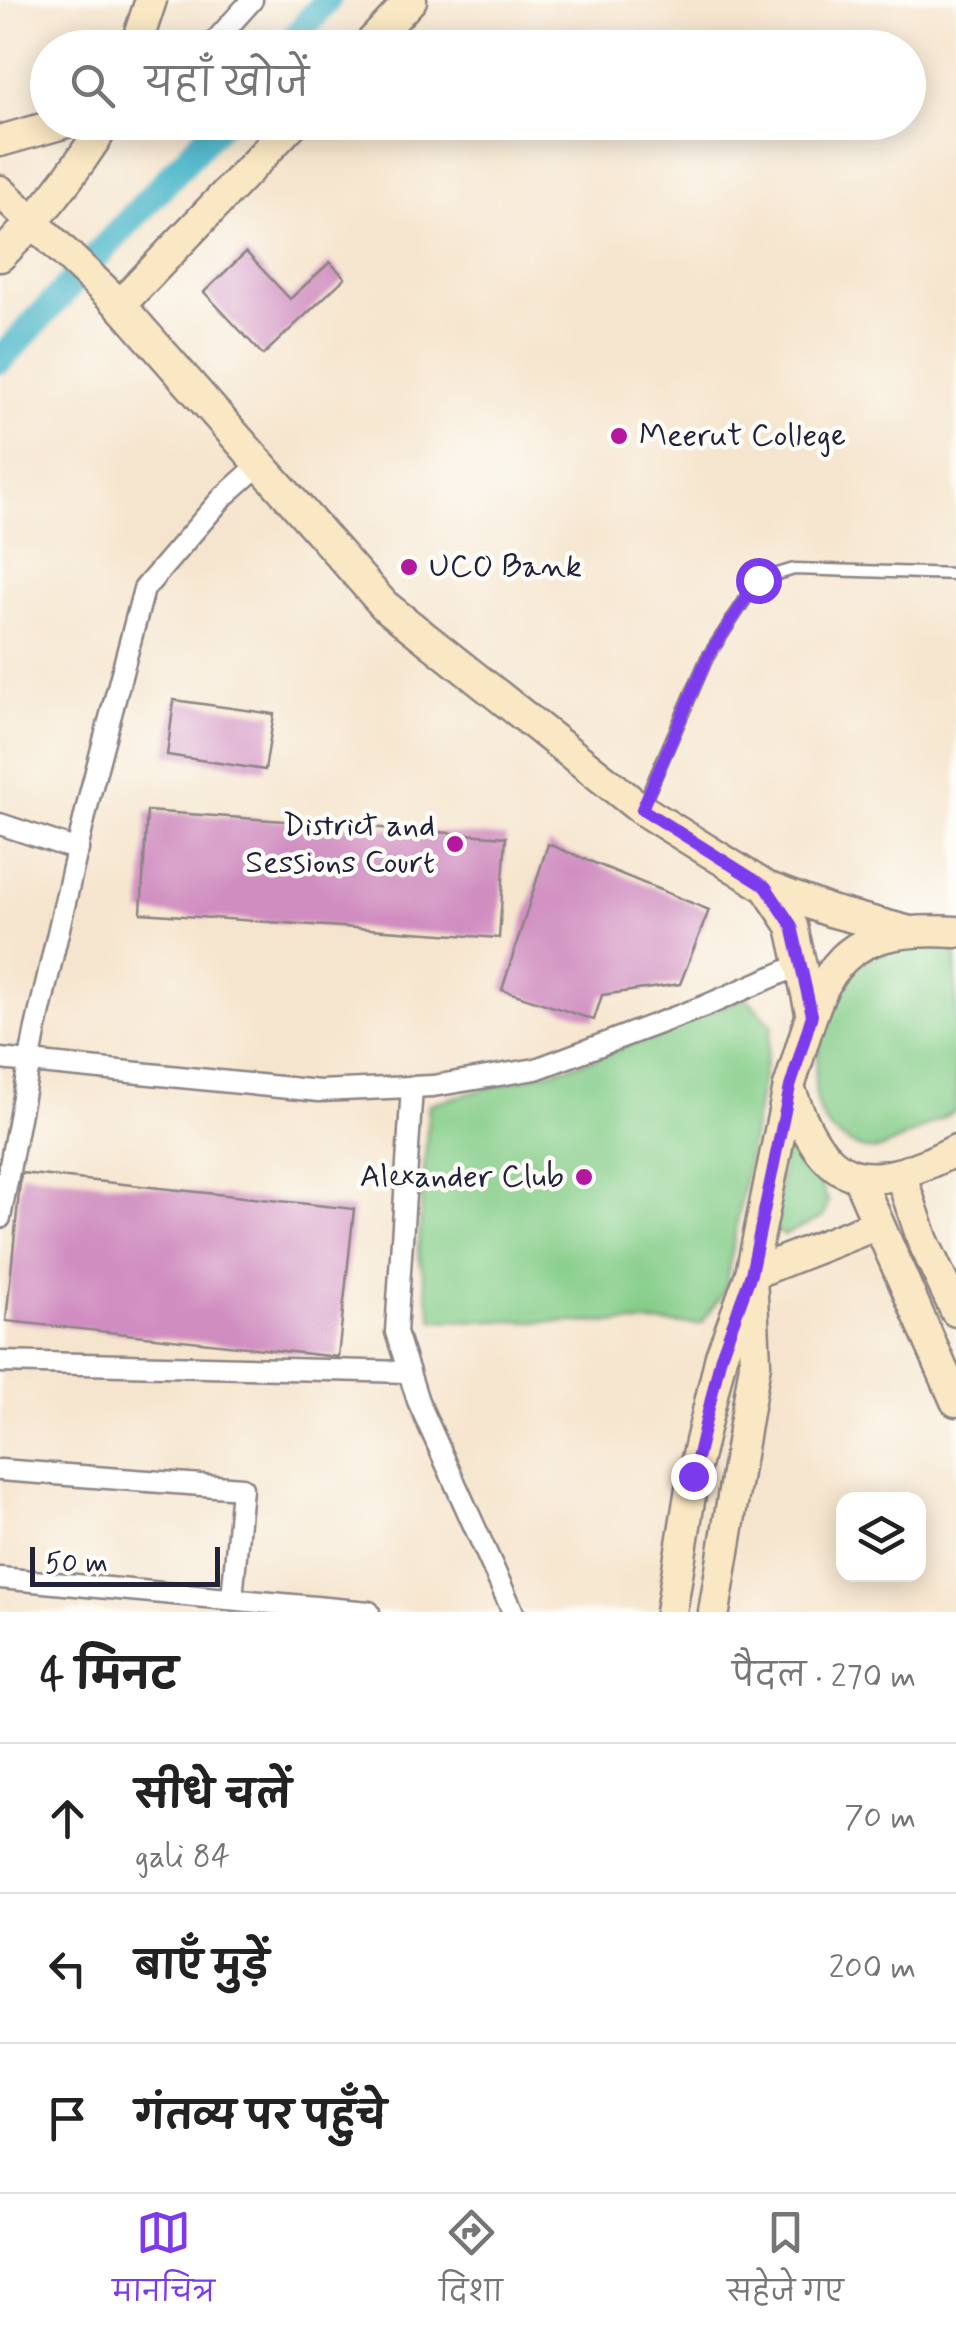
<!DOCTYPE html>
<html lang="hi">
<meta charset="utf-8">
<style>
:root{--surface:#fff;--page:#f6f6f6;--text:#222;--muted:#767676;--line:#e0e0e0;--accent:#7c3aed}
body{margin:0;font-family:Mynerve,"Playpen Sans Deva",sans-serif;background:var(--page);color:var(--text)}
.controls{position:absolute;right:30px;bottom:30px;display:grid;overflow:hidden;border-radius:20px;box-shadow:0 5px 25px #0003}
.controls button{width:90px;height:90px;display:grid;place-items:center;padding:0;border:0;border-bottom:2px solid var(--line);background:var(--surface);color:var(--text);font:50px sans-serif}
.scale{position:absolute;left:30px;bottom:25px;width:190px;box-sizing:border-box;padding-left:10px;border:5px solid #22223b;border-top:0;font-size:28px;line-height:35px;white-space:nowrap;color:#22223b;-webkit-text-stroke:8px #fdfcf7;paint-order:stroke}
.stop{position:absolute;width:30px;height:30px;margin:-22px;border:8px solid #7c3aed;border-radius:50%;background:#fff}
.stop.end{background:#7c3aed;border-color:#fff;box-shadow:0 2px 10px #0008}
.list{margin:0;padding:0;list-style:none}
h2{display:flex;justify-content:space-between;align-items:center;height:130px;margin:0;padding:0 40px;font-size:42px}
h2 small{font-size:32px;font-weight:400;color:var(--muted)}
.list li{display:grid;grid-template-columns:65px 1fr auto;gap:30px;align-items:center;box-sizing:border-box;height:150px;padding:0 40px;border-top:2px solid var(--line)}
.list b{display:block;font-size:38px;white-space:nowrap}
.list p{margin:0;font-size:32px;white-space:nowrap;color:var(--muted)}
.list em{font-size:32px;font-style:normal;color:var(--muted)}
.icon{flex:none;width:55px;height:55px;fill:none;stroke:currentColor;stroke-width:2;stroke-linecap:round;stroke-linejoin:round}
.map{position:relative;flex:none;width:956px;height:1612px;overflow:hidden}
.search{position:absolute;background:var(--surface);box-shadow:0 5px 25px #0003;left:30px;right:30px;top:30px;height:110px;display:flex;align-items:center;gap:25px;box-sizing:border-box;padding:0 35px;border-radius:55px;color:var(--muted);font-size:38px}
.sheet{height:580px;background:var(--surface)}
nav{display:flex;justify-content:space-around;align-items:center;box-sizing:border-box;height:140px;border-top:2px solid var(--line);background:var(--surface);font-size:28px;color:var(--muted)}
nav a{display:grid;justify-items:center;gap:5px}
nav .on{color:var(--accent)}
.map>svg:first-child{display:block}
</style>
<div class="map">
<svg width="956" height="1612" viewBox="0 0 956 1612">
<rect width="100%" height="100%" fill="#fdfcf7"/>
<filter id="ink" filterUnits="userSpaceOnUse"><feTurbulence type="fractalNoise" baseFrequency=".01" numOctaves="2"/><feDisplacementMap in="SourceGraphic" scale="20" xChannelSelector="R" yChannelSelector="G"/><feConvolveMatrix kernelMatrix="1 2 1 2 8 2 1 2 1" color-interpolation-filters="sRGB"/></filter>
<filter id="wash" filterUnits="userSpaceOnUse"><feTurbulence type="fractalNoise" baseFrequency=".0048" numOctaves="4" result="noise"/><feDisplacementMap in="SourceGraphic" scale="40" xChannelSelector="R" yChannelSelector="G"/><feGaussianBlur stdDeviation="2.25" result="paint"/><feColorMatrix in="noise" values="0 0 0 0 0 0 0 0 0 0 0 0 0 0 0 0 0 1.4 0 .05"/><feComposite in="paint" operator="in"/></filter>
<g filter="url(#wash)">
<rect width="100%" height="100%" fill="#f6e5ce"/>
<g fill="#85cd89" stroke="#547862" stroke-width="2.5">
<path d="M956,943V1111C937,1119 889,1149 873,1150C863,1151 852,1144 844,1140C800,1114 816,1054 828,1013C832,999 834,981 846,972C875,949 921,946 956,943Z"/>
<path d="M746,997L772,1025L725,1290L701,1324L433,1320L418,1251L429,1104L585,1062Z"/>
<path d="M789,1119L828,1201L823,1217L784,1235L773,1230Z"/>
</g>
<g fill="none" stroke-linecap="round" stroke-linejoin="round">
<g stroke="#4eb8ca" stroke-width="28">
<path d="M286,48L327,0"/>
<path d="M0,360L221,122"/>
</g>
</g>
<g id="blocks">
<g fill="#d08dc0">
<path d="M246,252L290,299L330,262L345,278L263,355L204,292Z"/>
<path d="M174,700L274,714L265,770L167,755Z"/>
<path d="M147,811L506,837L499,938L141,913Z"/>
<path d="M548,844L709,910L680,984L602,995L594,1020L502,990Z"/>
<path d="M21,1173L354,1209L338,1357L6,1321Z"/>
</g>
</g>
</g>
<g filter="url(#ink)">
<use href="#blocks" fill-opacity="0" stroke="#8c8484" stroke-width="2.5"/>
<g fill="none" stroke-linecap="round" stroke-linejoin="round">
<defs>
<path id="lane" d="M644,803L707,658L758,580L794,569L956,574"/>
<g id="street">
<path d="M209,48L252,0"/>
<path d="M0,824L78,850"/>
<path d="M0,1059L319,1091L433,1086L536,1069L705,1006L802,964"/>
<path d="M412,1087L396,1332L418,1401L513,1612"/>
<path d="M0,1218L36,1028L90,794L144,589L223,497L260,464"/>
<path d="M0,1362L409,1372"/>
<path d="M0,1470L242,1488L232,1599"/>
<path d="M0,1578L369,1612"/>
</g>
<g id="secondary">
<path d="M135,48L151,0"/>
<path d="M366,48L411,0"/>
<path d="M0,141L67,122"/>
<path d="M0,191L120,305L384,605L641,809L766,887L830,911L906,931"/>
<path d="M0,256C42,215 75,172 106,122"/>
<path d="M120,305L294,122"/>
<path d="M766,887L792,926L811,1012"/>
<path d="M956,932C825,924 823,981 789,1087C825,1189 864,1197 956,1150"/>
<path d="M901,1176L923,1241L956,1311"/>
<path d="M858,1177L956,1401"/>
<path d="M671,1612L693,1476L721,1356L751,1274L789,1087"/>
<path d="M714,1612L755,1364L751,1274L878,1224"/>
</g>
</defs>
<use href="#lane" stroke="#8c8484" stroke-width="15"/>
<use href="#street" stroke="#8c8484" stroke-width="25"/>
<use href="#secondary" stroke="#8c8484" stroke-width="35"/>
<use href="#lane" stroke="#fff" stroke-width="10"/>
<use href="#street" stroke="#fff" stroke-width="20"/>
<use href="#secondary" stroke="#fae7c3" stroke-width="30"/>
</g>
</g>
<g fill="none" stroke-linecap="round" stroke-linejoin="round" filter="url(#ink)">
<path stroke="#7c3aed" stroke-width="12" d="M693,1476L721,1356L751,1274L790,1087L812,1015L792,926L766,887L642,809L707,658L758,580"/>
</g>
<g fill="#b5179e" stroke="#fdfcf7" stroke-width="4">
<circle cx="619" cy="436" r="10"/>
<circle cx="409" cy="567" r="10"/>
<circle cx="455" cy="844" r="10"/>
<circle cx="584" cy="1177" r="10"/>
</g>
<g text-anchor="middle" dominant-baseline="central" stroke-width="9" stroke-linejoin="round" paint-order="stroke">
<g font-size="32" fill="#22223b" stroke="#fdfcf7" text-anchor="start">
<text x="639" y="436">Meerut College</text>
<text x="429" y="567">UCO Bank</text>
<text x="435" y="826" text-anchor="end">District and<tspan x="435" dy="37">Sessions Court</tspan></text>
<text x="564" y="1177" text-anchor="end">Alexander Club</text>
</g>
</g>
</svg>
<div class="controls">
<button><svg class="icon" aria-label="layers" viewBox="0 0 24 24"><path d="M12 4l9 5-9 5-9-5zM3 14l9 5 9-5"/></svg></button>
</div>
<div class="scale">50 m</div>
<div class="stop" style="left:758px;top:580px"></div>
<div class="stop end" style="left:693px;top:1476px"></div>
<div class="search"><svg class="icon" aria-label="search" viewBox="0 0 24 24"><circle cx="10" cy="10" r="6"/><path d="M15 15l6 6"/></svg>यहाँ खोजें</div>
</div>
<section class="sheet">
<h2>4 मिनट<small>पैदल · 270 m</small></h2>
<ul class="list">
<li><svg class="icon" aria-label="ahead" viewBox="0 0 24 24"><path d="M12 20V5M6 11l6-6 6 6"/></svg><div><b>सीधे चलें</b><p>gali 84</p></div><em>70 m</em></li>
<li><svg class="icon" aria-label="left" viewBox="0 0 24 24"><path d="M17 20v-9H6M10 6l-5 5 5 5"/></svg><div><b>बाएँ मुड़ें</b></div><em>200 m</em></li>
<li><svg class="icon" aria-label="arrive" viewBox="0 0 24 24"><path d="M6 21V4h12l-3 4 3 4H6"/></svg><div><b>गंतव्य पर पहुँचे</b></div></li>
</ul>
</section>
<nav>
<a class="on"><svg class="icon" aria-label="map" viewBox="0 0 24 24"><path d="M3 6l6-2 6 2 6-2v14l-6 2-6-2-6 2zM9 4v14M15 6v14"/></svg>मानचित्र</a>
<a><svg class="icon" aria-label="directions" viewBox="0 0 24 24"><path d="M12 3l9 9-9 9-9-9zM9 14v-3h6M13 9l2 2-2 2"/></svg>दिशा</a>
<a><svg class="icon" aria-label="saved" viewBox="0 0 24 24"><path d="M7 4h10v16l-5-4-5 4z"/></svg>सहेजे गए</a>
</nav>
